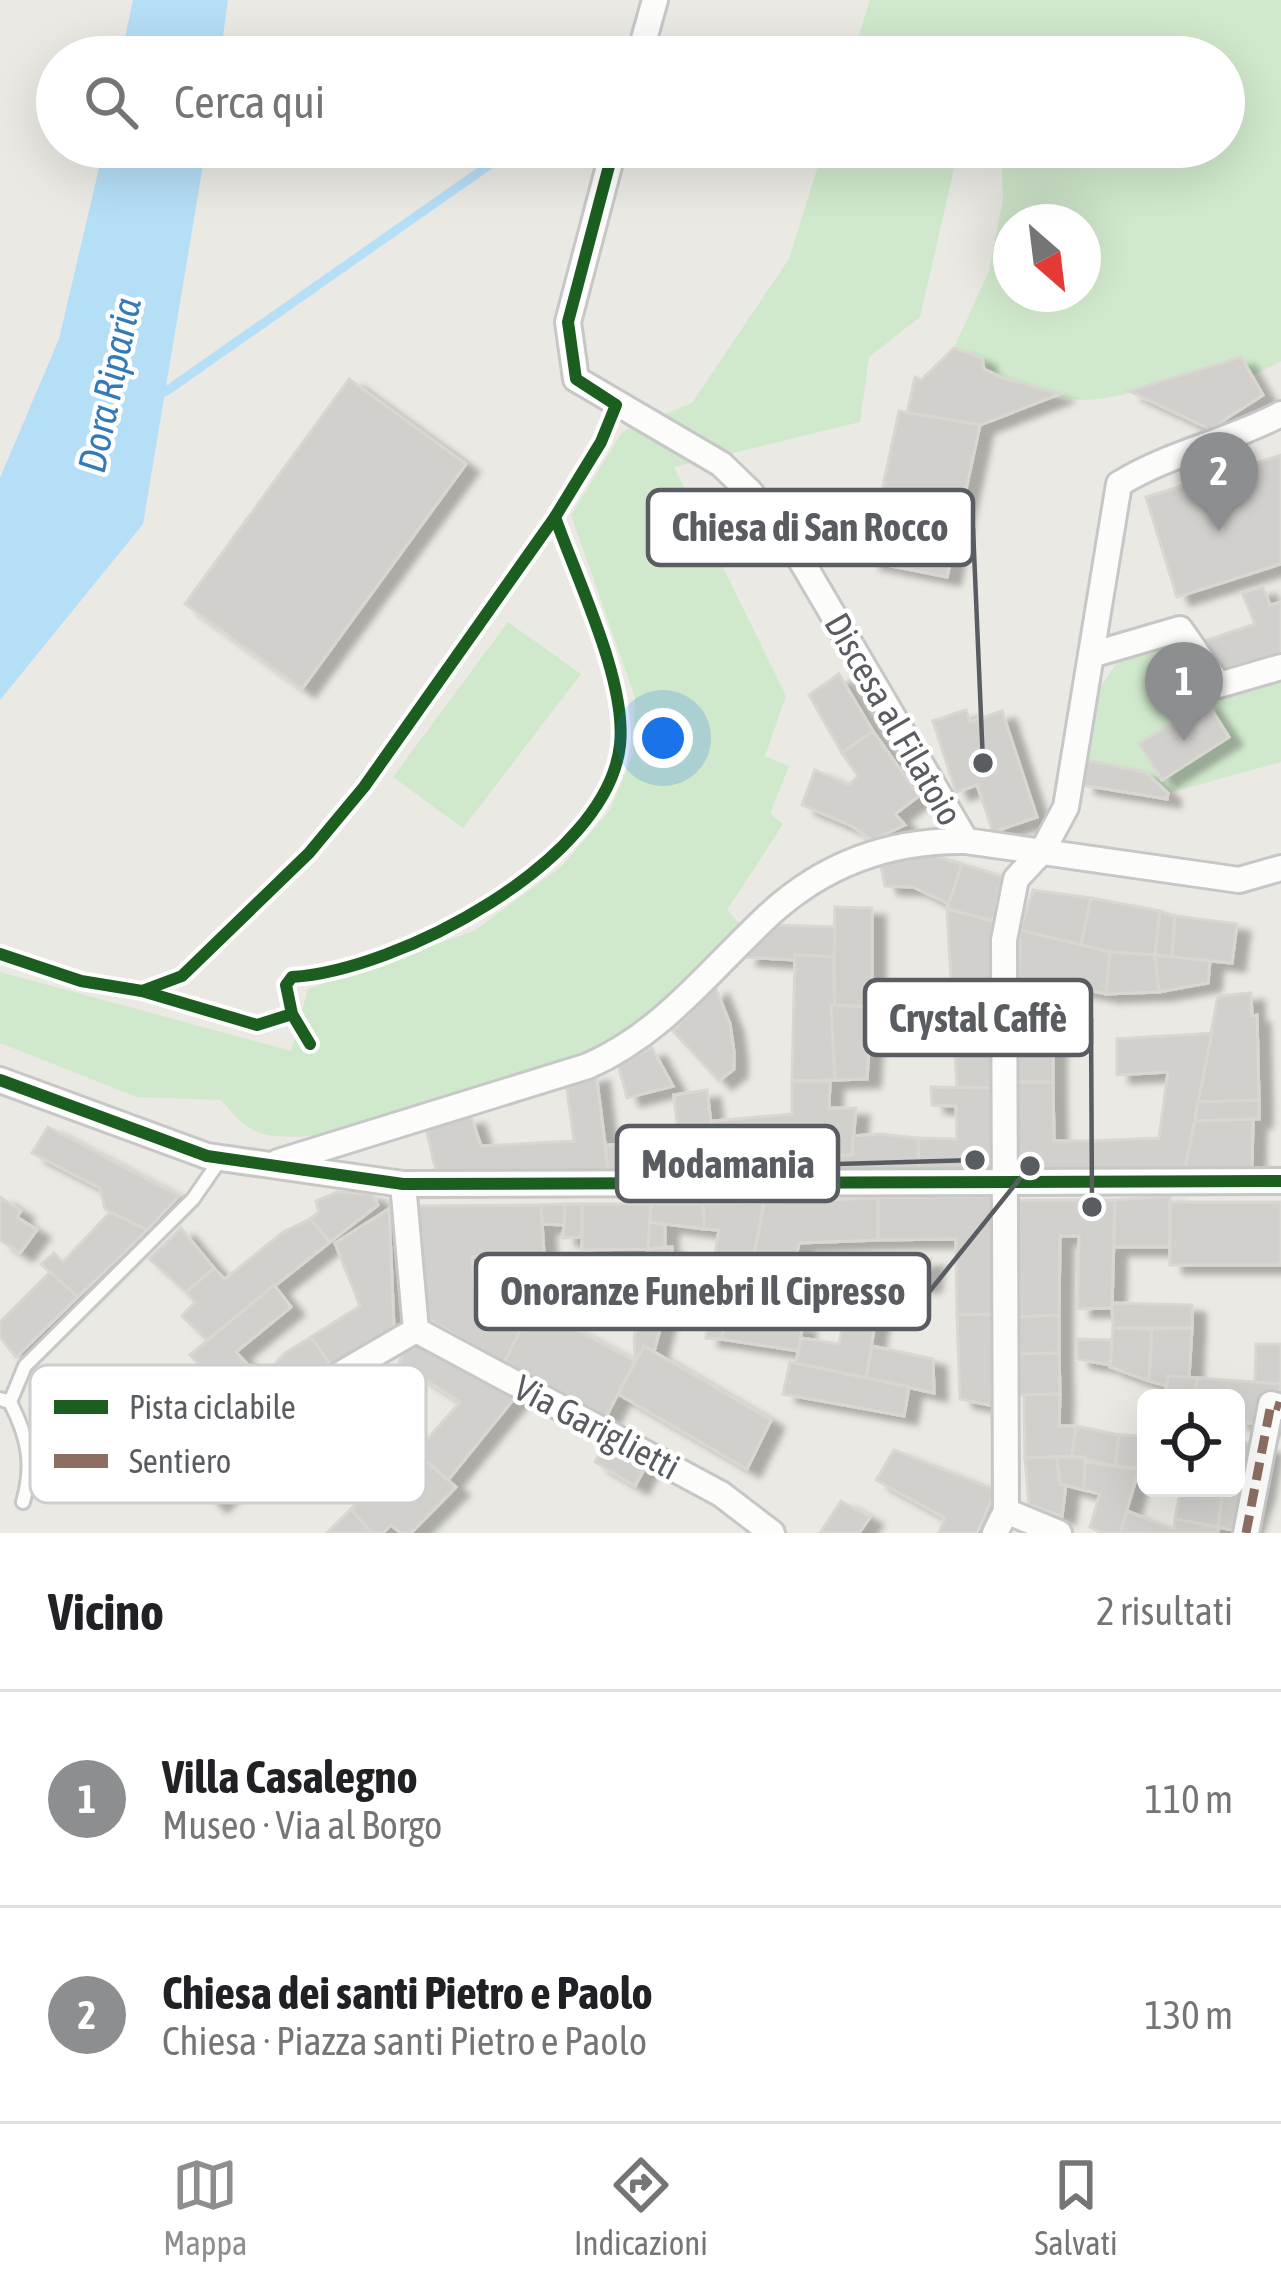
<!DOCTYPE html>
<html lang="it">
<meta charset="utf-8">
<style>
:root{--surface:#fff;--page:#f2f2f2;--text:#202124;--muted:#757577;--line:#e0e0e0;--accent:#8c8e8f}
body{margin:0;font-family:"Asap Condensed",sans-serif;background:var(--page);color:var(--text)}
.controls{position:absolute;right:36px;bottom:36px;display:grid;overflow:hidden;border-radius:18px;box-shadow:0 12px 48px #0002}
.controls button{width:108px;height:108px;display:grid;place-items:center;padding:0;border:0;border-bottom:3px solid var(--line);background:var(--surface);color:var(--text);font:60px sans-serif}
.compass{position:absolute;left:993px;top:204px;width:108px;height:108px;border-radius:50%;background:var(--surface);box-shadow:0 12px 48px #0002;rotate:152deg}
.you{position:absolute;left:663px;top:738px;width:42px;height:42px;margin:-30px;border:9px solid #fff;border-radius:50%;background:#1a73e8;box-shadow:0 0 0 18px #1a73e833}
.badge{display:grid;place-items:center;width:78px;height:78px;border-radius:50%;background:var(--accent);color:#fff;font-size:39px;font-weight:700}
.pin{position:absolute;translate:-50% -99px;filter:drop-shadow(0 3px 6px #0008)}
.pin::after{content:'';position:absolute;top:63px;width:42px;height:36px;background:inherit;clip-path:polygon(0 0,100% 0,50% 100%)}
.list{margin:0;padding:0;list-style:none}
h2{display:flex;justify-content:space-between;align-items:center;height:156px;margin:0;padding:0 48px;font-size:51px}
h2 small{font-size:39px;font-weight:400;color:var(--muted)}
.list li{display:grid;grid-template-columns:78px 1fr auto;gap:36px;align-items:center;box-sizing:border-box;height:216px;padding:0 48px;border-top:3px solid var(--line)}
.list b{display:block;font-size:45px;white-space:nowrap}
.list p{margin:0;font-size:39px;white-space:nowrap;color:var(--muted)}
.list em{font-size:39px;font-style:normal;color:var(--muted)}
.icon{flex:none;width:66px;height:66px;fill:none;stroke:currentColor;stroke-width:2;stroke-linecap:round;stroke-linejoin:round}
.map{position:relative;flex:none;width:1281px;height:1533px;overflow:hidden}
.search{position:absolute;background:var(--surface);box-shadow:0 12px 48px #0002;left:36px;right:36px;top:36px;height:132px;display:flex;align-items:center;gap:30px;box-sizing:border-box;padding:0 42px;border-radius:66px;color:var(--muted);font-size:45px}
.sheet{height:588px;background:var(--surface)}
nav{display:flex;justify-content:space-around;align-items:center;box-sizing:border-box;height:168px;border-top:3px solid var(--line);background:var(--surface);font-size:33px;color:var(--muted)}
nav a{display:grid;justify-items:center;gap:6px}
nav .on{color:var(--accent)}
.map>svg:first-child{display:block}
</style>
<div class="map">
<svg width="1281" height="1533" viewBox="0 0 1281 1533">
<defs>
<filter id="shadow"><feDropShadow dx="13" dy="8" stdDeviation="3" flood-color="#0004"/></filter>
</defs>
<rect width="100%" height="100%" fill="#eae9e3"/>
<g fill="#d0e8cc" fill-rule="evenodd">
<path d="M870,0H1281V361L1252,376L1240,357C1194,371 1132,399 1084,400C1059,400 1008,380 984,369L982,358L954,348L989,271L1003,199L1001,147H1224V57H999L998,51L981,52L980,57H852ZM1011,222H1083V294H1011Z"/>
<path d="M824,147H959L920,317L869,357L860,422L674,467L786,696L765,756L789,766L770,814L783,824L727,910L742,926L638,1031L584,1056L313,1136C263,1138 253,1138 221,1100L137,1097L0,1043V972L291,1051L308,989L474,931L561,867L610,810L633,754L635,697L571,515L622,432L692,403L789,259Z"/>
<path d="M508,622L581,674L463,828L393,777Z"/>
<path d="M1174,643L1209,696L1281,676V762L1168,793L1145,772L1085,760L1099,689L1120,658Z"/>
</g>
<g fill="#b5def7">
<path d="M133,0H228L220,57H121Z"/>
<path d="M104,147H206L143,524L0,700V478L59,339Z"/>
</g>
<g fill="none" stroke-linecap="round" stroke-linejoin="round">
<path stroke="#b5def7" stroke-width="9" d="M165,392L515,147"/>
</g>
<g fill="#d1d0cd" stroke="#dad7d2" stroke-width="3" filter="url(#shadow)">
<path d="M954,348L982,358L984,369L1001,377L1060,394L980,425L907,413L915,377L921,380Z"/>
<path d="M1241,357L1263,395L1210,429L1129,391Z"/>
<path d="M349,379L466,464L302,689L185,604Z"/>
<path d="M899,411L980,425L947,577L867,561Z"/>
<path d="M1281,455V564L1177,597L1146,497Z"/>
<path d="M1263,587L1270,605L1281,602V653L1220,670L1204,641L1255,624L1242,593Z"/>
<path d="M839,674L873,731L842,753L809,695Z"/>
<path d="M1206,701L1229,737L1162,780L1139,744Z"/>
<path d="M966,710L970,722L1002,711L1037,817L993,832L977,785L956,792L933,721Z"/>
<path d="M873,731L919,796L895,814L905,825L872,840L852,826L802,805L815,770L849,785L858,776L842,753Z"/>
<path d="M1085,760L1145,772L1168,793L1167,799L1082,785Z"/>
<path d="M927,853L962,864L949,904L913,887L885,886L880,862Z"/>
<path d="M962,864L1002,876L993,921L947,909Z"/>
<path d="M1033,890L1091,898L1081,945L1020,930Z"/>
<path d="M1091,898L1160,911L1155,955L1110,952L1081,945Z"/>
<path d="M835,907L872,908V1007L831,1005Z"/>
<path d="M947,909L993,921V1088L957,1087Z"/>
<path d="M1160,911L1175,916L1172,957L1155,955Z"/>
<path d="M1175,916L1237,924L1232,963L1172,957Z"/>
<path d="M773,925L835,927L834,957L795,955L794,960L744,957L745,951Z"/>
<path d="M1020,930L1110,952L1106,994L1053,983V1018H1017Z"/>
<path d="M1110,952L1155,955L1159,992L1106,994Z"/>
<path d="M795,955L834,957L835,1080L792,1081Z"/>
<path d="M1155,955L1210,961L1208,983L1159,992Z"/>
<path d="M715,986L730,1024L734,1052V1069L719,1081L673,1031Z"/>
<path d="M1251,993L1252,1016L1257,1015L1259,1100L1198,1102L1218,996Z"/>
<path d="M831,1005L872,1007L867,1079L835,1080Z"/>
<rect x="1017" y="1018" width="36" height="64"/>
<path d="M1212,1033L1184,1173L1093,1174L1092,1141L1159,1138L1168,1072L1117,1075V1039Z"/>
<path d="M652,1048L673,1086L627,1098L618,1064Z"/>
<path d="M596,1073L609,1175L437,1176L426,1128L471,1116L481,1146L574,1141L566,1083Z"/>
<path d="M792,1081H830L829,1108H856L852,1155L823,1156L825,1176L717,1173L712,1121L792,1114Z"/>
<path d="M1017,1082H1053L1054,1141H1092L1093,1174L1018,1176Z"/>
<path d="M931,1087L993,1088L994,1174H919L918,1138L957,1139L956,1106L932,1105Z"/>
<path d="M707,1090L717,1173L609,1175L605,1145L679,1143L674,1095Z"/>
<path d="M1259,1100V1119L1195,1121L1198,1102Z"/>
<path d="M1253,1119L1252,1169L1185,1168L1195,1121Z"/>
<path d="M48,1127L179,1196L147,1230L105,1209L100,1188L32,1153Z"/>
<path d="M880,1134L918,1138L919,1174L825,1176L823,1156L852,1155L853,1136Z"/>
<path d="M337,1192L372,1194L378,1205L330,1242L310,1219L319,1212L316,1201Z"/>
<path d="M1001,1196L1003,1314L957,1315L956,1239L878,1240V1198Z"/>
<path d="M1170,1196V1247H1113L1115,1200Z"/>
<path d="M0,1197L21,1211L17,1217L37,1230L20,1253L0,1240Z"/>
<path d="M878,1198V1240L799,1243L784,1314L744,1309L764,1202Z"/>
<path d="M1018,1200H1115L1112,1308L1078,1309L1079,1236H1060L1059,1315L1017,1317Z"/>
<path d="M764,1202L744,1309L706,1303L719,1230L704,1229L703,1204Z"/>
<rect x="1170" y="1202" width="111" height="63"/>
<path d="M565,1204H582V1237L563,1238Z"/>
<path d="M565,1204L564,1225L542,1224L541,1205Z"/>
<path d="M582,1204H651L648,1249L582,1250Z"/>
<path d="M651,1204H703L704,1229L650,1222Z"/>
<path d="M541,1205L544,1254L472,1257L475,1293L484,1297L488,1292L528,1315L504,1363L426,1318L419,1206Z"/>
<path d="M389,1209L394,1328L334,1370L311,1337L360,1306L335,1243Z"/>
<path d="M110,1212L147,1230L78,1297L41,1264L54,1253L63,1262Z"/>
<path d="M310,1219L330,1242L207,1340L182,1316L195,1302L186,1292L214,1268L225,1279L283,1232Z"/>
<path d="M650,1222L665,1225V1248L648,1249Z"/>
<path d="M181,1228L214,1268L186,1292L149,1259Z"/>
<path d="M672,1247V1292L644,1291L648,1249Z"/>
<path d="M931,1259L928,1284L881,1285L885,1263Z"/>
<path d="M855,1262L885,1263L866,1378L796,1363L801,1338L839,1344Z"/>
<path d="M50,1272L78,1297L16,1357L0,1337V1322Z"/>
<path d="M274,1285L291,1307L236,1352L261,1379L234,1403L190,1355Z"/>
<path d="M644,1291L699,1293L706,1303L729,1307L721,1339L706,1338L707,1319L664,1314L654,1352L644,1346L635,1361L634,1338Z"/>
<path d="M1112,1303L1192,1305V1328H1113Z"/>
<path d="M532,1306L635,1361L606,1417L504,1363Z"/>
<path d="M1003,1314L998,1407L960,1399L957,1315Z"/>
<path d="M1059,1315V1353L1018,1354L1017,1317Z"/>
<path d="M727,1317L803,1324L798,1351L721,1339Z"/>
<path d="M1113,1328L1152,1329L1149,1381L1110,1367Z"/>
<path d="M1192,1328L1189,1378L1168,1376L1167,1386L1149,1381L1152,1329Z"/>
<path d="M311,1337L334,1370L283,1406L261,1379L285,1353Z"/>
<path d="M1078,1339L1112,1340L1110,1365L1077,1359Z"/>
<path d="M410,1340L517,1395L448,1480L416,1452L460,1402L399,1362Z"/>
<path d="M1256,1344H1281V1384L1255,1382Z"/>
<path d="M644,1346L771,1420L747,1469L618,1394Z"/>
<path d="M872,1346L933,1359L934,1393L866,1378Z"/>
<path d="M1059,1353L1060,1394L1018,1395V1354Z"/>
<path d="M790,1362L909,1387L904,1416L783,1394Z"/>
<path d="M1168,1376L1197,1378L1195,1398H1165Z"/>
<path d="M1197,1378L1281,1384L1273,1426L1236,1421V1398H1195Z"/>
<path d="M261,1379L283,1406L215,1468L231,1488L214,1504L171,1457Z"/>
<path d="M1060,1394L1059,1426H1076L1072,1456L1025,1458L1024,1395Z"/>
<path d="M1076,1426L1119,1435L1115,1466L1072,1456Z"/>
<path d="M1119,1435L1146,1436V1469L1115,1466Z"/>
<path d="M607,1440L647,1464L635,1486L595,1462Z"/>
<path d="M1236,1441L1269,1447L1261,1492L1236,1487Z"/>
<path d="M411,1449L456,1487L411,1533H401L391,1525L383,1533H372L351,1509Z"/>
<path d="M894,1450L996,1490L977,1533H939L945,1518L876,1480Z"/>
<path d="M1057,1457L1060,1484H1066L1062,1516L1029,1505L1025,1458Z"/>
<path d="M1057,1457H1085L1084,1490L1060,1484Z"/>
<path d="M1085,1462L1139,1469L1120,1533H1102L1090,1527L1100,1494L1084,1490Z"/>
<path d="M1236,1487L1261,1492L1247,1533L1218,1527L1223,1488Z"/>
<path d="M1181,1488H1223L1218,1527L1175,1519Z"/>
<path d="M841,1501L870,1517L859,1533H820Z"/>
<path d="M351,1509L372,1533H327Z"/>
<path d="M1127,1511L1174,1529L1175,1519L1218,1527V1533H1120Z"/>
</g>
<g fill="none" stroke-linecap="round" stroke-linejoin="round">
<defs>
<g id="lane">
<path d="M0,1399L10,1402C28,1437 34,1464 23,1502"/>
<path d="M10,1402L25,1366L193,1199L220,1160"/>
</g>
<g id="street">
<path d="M639,57L655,0"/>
<path d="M614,147L568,322L576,379L721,464L750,492L802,562L966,841"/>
<path d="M1091,655L1180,629L1219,685L1281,667"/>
<path d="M0,1080L207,1156L403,1184L1281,1181"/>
<path d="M278,1162L588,1066C665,1032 711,968 771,913C826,863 893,840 966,841L1239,880L1281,868"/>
<path d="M403,1184L416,1330L721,1494L772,1533"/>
<path d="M236,1462L337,1376L416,1330"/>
<path d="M1006,1511L1059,1533"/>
<path d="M995,1533L1006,1511L1004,940L1016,879L1043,850L1066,807L1119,484C1169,453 1228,442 1281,414"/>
<path d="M1246,1533L1271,1404L1281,1407"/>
</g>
</defs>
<use href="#lane" stroke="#c6c7c6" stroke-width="18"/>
<use href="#street" stroke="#c6c7c6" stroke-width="30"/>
<use href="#lane" stroke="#fcfcfb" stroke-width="12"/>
<use href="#street" stroke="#fcfcfb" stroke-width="24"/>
<path stroke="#8d6e63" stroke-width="9" stroke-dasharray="18 9" stroke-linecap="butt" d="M1246,1533L1271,1404L1281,1407"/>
<defs>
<g id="cycleway">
<path d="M0,954L81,981L142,991L182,976L309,853L364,787L555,517L601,442L616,405L576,379L568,322L614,147"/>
<path d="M142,991L257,1025L292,1014"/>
<path d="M310,1044L292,1014L286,985L292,977C397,971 607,862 620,745C627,681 577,580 555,517"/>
<path d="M0,1080L207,1156L403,1184L1281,1181"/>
</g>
</defs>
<use href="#cycleway" stroke="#fff" stroke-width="20"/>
<use href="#cycleway" stroke="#1b5e20" stroke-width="12"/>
</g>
<g text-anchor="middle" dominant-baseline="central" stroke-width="9" stroke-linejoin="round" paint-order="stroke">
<g font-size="36" fill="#595d62" stroke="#fff">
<text transform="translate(894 719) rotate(60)">Discesa al Filatoio</text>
<text transform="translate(597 1427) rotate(28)">Via Gariglietti</text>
</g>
<g font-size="39" font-style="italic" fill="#337ab9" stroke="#fff">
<text transform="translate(109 385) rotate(-78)">Dora Riparia</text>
</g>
</g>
<rect x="30" y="1365" width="396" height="138" rx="18" fill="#fff" stroke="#cdced0" stroke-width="3"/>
<rect x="54" y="1400" width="54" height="14" fill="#1b5e20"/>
<rect x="54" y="1454" width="54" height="14" fill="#8d6e63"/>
<g font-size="33" fill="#595d62">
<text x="129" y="1419">Pista ciclabile</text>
<text x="129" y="1473">Sentiero</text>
</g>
<path fill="none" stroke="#595d62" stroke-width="4.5" d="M983 763L973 528M1092 1207L1091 1018M975 1160L838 1164M1030 1166L929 1292"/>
<g fill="#595d62" stroke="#fff" stroke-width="4.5">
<circle cx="983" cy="763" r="12"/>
<circle cx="1092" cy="1207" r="12"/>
<circle cx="975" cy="1160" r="12"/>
<circle cx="1030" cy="1166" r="12"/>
</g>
<g fill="#fff" stroke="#595d62" stroke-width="4.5">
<rect x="648" y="490" width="325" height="75" rx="12"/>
<rect x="865" y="980" width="226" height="75" rx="12"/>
<rect x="617" y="1126" width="221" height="75" rx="12"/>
<rect x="476" y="1254" width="453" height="75" rx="12"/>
</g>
<g font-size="39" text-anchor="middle" font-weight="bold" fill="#595d62">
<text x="810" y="541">Chiesa di San Rocco</text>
<text x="978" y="1032">Crystal Caffè</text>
<text x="728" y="1178">Modamania</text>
<text x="703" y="1305">Onoranze Funebri Il Cipresso</text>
</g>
</svg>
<div class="controls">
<button><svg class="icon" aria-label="locate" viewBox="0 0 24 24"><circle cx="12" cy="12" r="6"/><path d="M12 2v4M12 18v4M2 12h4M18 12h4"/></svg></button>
</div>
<svg class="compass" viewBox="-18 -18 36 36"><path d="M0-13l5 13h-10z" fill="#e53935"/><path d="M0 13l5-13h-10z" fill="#757577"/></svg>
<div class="you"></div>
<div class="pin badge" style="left:1184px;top:741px">1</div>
<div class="pin badge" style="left:1219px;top:531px">2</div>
<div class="search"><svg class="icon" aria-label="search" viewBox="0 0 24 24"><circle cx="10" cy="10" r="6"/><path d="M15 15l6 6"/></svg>Cerca qui</div>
</div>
<section class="sheet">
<h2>Vicino<small>2 risultati</small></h2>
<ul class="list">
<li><span class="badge">1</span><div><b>Villa Casalegno</b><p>Museo · Via al Borgo</p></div><em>110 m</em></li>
<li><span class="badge">2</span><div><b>Chiesa dei santi Pietro e Paolo</b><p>Chiesa · Piazza santi Pietro e Paolo</p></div><em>130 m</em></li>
</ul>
</section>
<nav>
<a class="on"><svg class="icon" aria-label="map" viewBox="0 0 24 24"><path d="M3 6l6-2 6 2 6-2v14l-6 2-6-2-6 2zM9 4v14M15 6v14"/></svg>Mappa</a>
<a><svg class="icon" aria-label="directions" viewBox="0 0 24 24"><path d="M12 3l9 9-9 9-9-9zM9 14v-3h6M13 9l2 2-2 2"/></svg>Indicazioni</a>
<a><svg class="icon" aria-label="saved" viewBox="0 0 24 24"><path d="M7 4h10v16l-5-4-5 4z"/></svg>Salvati</a>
</nav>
